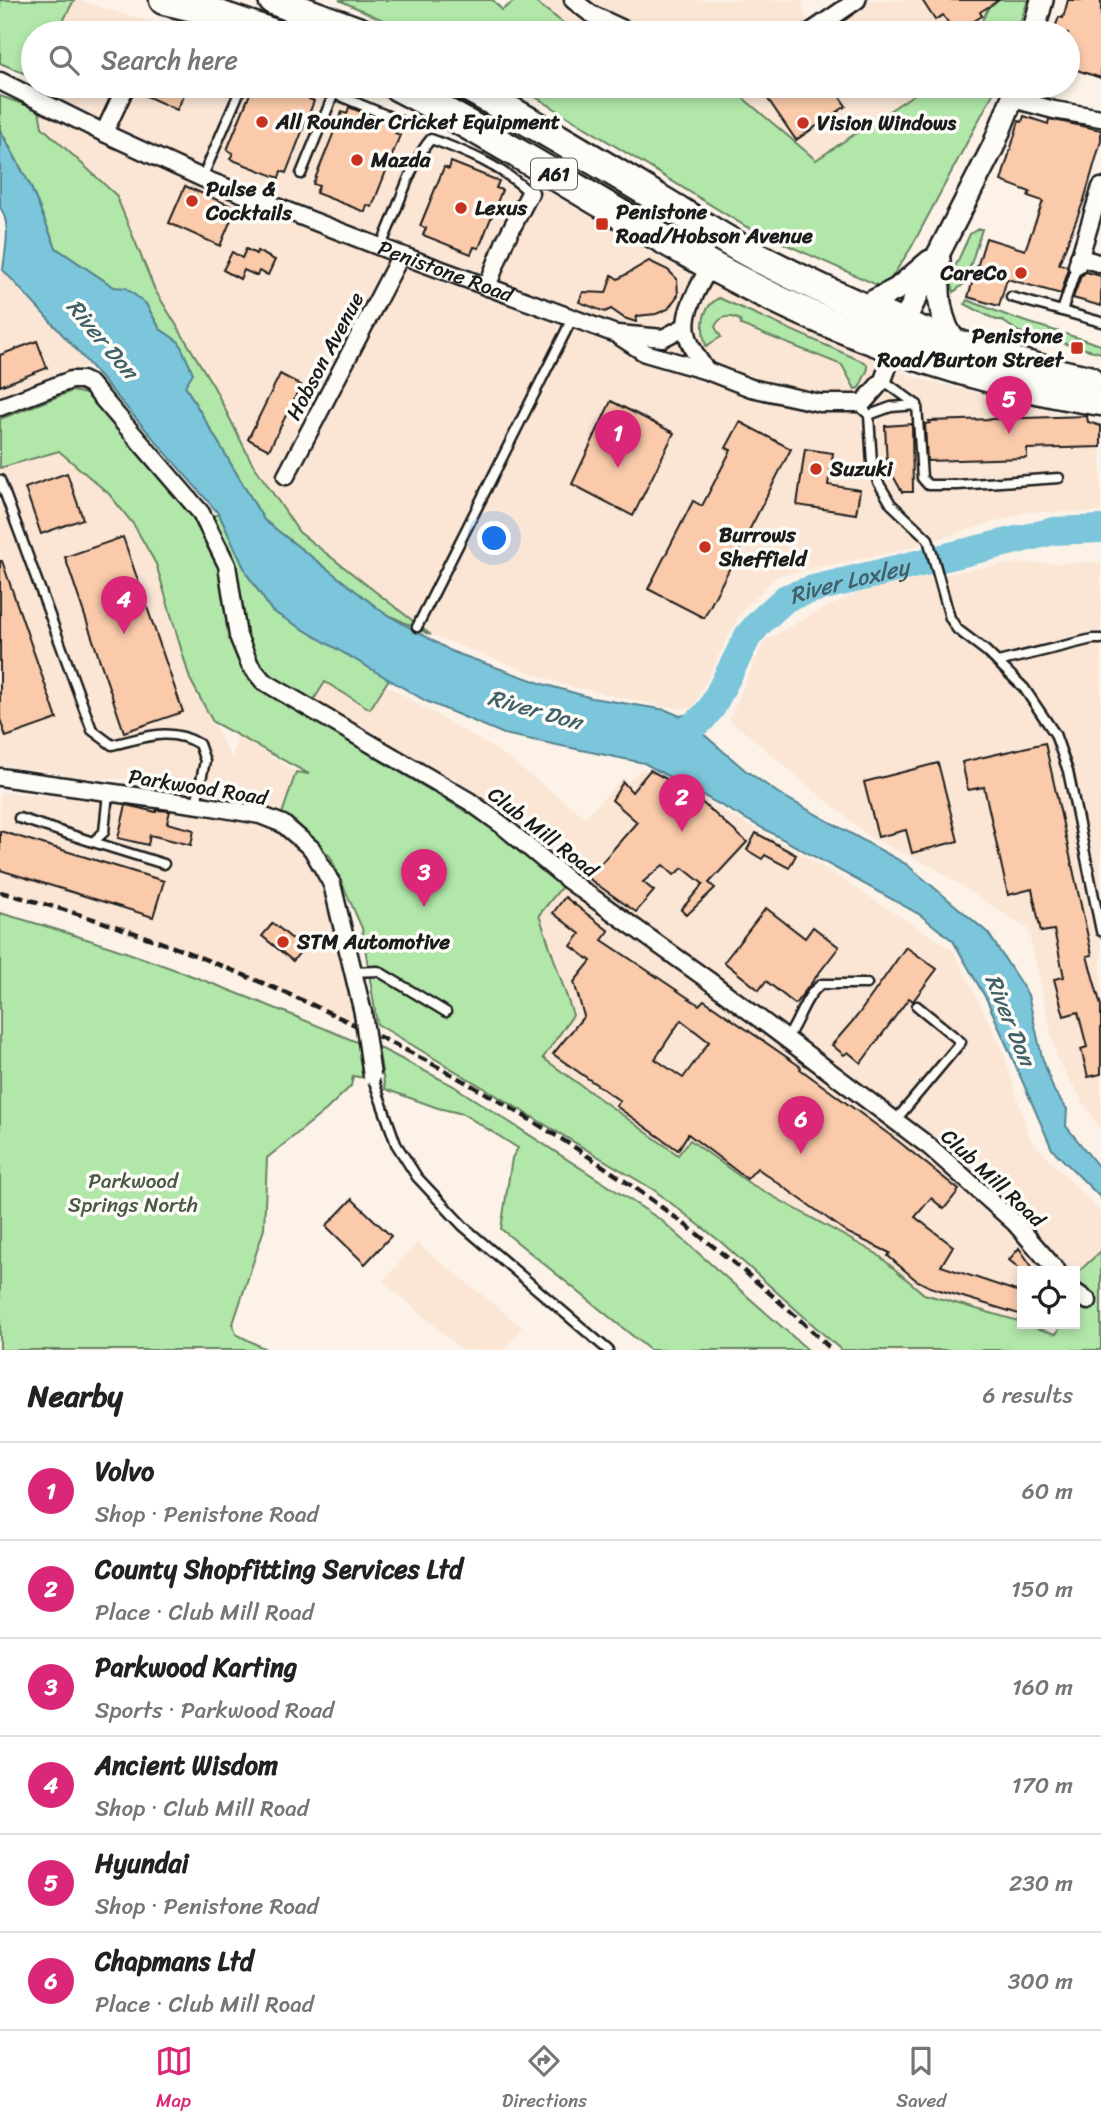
<!DOCTYPE html>
<meta charset="utf-8">
<style>
:root{--surface:#fff;--page:#f2f2f2;--text:#222;--muted:#767676;--line:#e0e0e0;--accent:#db2777}
body{margin:0;font-family:Sriracha,sans-serif;background:var(--page);color:var(--text)}
.controls{position:absolute;right:21px;bottom:21px;display:grid;overflow:hidden;border-radius:0px;box-shadow:0 4px 10px #0003}
.controls button{width:63px;height:63px;display:grid;place-items:center;padding:0;border:0;border-bottom:2px solid var(--line);background:var(--surface);color:var(--text);font:35px sans-serif}
.you{position:absolute;left:495px;top:539px;width:24px;height:24px;margin:-18px;border:5px solid #fff;border-radius:50%;background:#1a73e8;box-shadow:0 0 0 10px #1a73e833}
.badge{display:grid;place-items:center;width:46px;height:46px;border-radius:50%;background:var(--accent);color:#fff;font-size:23px;font-weight:700}
.pin{position:absolute;translate:-50% -58px;filter:drop-shadow(0 2px 4px #0008)}
.pin::after{content:'';position:absolute;top:37px;width:24px;height:21px;background:inherit;clip-path:polygon(0 0,100% 0,50% 100%)}
.list{margin:0;padding:0;list-style:none}
h2{display:flex;justify-content:space-between;align-items:center;height:91px;margin:0;padding:0 28px;font-size:30px}
h2 small{font-size:23px;font-weight:400;color:var(--muted)}
.list li{display:grid;grid-template-columns:46px 1fr auto;gap:21px;align-items:center;box-sizing:border-box;height:98px;padding:0 28px;border-top:2px solid var(--line)}
.list b{display:block;font-size:26px;white-space:nowrap}
.list p{margin:0;font-size:23px;white-space:nowrap;color:var(--muted)}
.list em{font-size:23px;font-style:normal;color:var(--muted)}
.icon{flex:none;width:38px;height:38px;fill:none;stroke:currentColor;stroke-width:2;stroke-linecap:round;stroke-linejoin:round}
.map{position:relative;flex:none;width:1101px;height:1350px;overflow:hidden}
.search{position:absolute;background:var(--surface);box-shadow:0 4px 10px #0003;left:21px;right:21px;top:21px;height:77px;display:flex;align-items:center;gap:18px;box-sizing:border-box;padding:0 24px;border-radius:38px;color:var(--muted);font-size:26px}
.sheet{height:679px;background:var(--surface)}
nav{display:flex;justify-content:space-around;align-items:center;box-sizing:border-box;height:98px;border-top:2px solid var(--line);background:var(--surface);font-size:19px;color:var(--muted)}
nav a{display:grid;justify-items:center;gap:4px}
nav .on{color:var(--accent)}
.map>svg:first-child{display:block}
</style>
<div class="map">
<svg width="1101" height="1350" viewBox="0 0 1101 1350">
<rect width="100%" height="100%" fill="#fcf2e8"/>
<filter id="ink" filterUnits="userSpaceOnUse"><feTurbulence type="fractalNoise" baseFrequency=".0143" numOctaves="2"/><feDisplacementMap in="SourceGraphic" scale="14" xChannelSelector="R" yChannelSelector="G"/><feConvolveMatrix kernelMatrix="1 2 1 2 8 2 1 2 1" color-interpolation-filters="sRGB"/></filter>
<g filter="url(#ink)">
<g fill="#fbe6d5">
<path d="M74,0H78L186,33H57Z"/>
<path d="M533,0H801L806,18L816,33H585L570,28Z"/>
<path d="M867,0H992L981,23L961,33H919L916,31L912,33H820Z"/>
<path d="M36,86H325L507,167L695,277L913,377L1101,423V512H1028L894,552L777,576L739,615L692,709L659,706L561,684L431,635L299,532L251,461L214,387L155,290L116,195L42,127Z"/>
<path d="M729,86H920L922,88L816,160Z"/>
<path d="M0,268L74,347L90,365L0,397Z"/>
<path d="M59,451L109,494L134,525L156,564L190,679L231,758L239,736L296,772L282,814L317,867L336,922L353,1023L166,944L0,891V792L116,802L214,798L123,779L84,777L0,765V468Z"/>
<path d="M1101,562V1131L1057,1059L1028,929L933,867L871,838L729,719L764,641L813,614L871,587L1006,564Z"/>
<path d="M325,682L370,709L386,685L498,751L585,817L624,777L628,782L642,768L797,851L953,950L1002,1048L1030,1139L1101,1213V1251L1076,1274L1081,1288L1075,1300V1271H1022V1322L924,1294L877,1254L749,1183L691,1140L678,1155L542,1057L573,1015L539,915L564,885L304,715Z"/>
<path d="M417,1243L522,1327L505,1350H462L383,1281Z"/>
</g>
<g fill="#b1e7a9" stroke="#668262" stroke-width="2">
<path d="M0,0H74L57,33H33V77L0,63Z"/>
<path d="M339,0H493L502,10L516,0H533L570,28L585,33H411Z"/>
<path d="M992,0H1028L1017,33H961L981,23Z"/>
<path d="M518,86H729L816,160L922,89L920,86H997L911,248L890,280L879,286L745,226Z"/>
<path d="M0,96L39,110L42,127L116,195L155,290L214,387L251,461L299,532L431,635L384,613L264,520L185,386L179,342L160,329L146,304L114,287L56,248L30,185L0,129Z"/>
<path d="M978,229H982L965,283L954,292L950,278L970,234Z"/>
<path d="M719,298L866,363L868,369L859,388L855,389L842,365L741,325L740,320C730,315 720,315 715,327L721,337L706,346C701,328 700,308 719,298Z"/>
<path d="M967,300L1014,318L1101,345V353L1019,332L1001,320H996L965,304Z"/>
<path d="M72,391L90,395L197,521L219,514L247,574L272,611L389,679L370,709L325,682L304,715L500,832L564,884L539,915L573,1015L543,1058L678,1155L690,1140L749,1183L877,1254L924,1294L1022,1322V1324L1056,1334L1062,1324H1075V1300L1081,1288L1076,1274L1101,1251V1350H841L721,1242L654,1190L377,1024L362,928L330,856L282,814L296,772L309,774L213,722L190,679L156,564L134,525L109,494L59,451L0,468V419Z"/>
<path d="M0,913C123,947 241,993 359,1043L364,1078L353,1076L351,1086L326,1110L267,1158L264,1229L233,1324L236,1334L267,1350H0Z"/>
<path d="M378,1047L452,1085L661,1220L808,1350H650L501,1229L512,1158L518,1148L463,1114L438,1108L385,1089Z"/>
</g>
<path fill="#7bc6db" stroke="#55828f" stroke-width="2" d="M0,130L30,185L56,248L114,287L126,288L146,304L160,329L179,342L193,373L185,386L264,520L384,613L453,652L543,684L592,698L666,710L680,716L693,713L708,722L701,732L745,770L781,795L906,864L988,933L1028,995L1042,1057L1054,1091L1067,1109L1066,1126L1101,1170V1198L1052,1149L987,1000L953,941L919,914L644,763L504,734L426,701L272,611L247,574L219,514L74,347L3,270C5,250 12,225 0,207Z"/>
<g fill="none" stroke-linecap="round" stroke-linejoin="round">
<path stroke="#7bc6db" stroke-width="28" id="s1" d="M674,741L703,718L712,707L748,636L761,621L786,598L813,589L1054,531L1101,529"/>
</g>
<g fill="#facaaa" stroke="#1c1c1c" stroke-width="2" fill-rule="evenodd">
<path d="M922,0H999L980,12L982,16L955,33L943,15L935,20Z"/>
<path d="M1068,0H1101V78L1068,67V33H1053L1059,17L1063,18Z"/>
<path d="M136,86H188L177,110L135,91Z"/>
<path d="M253,86H295L311,92L309,99L314,101L286,173L281,171L279,178L230,159L233,153L227,150Z"/>
<path d="M759,86H832L846,106L796,140Z"/>
<path d="M349,107L397,127L395,133L400,135L372,207L367,205L365,212L316,193L319,186L313,184L342,112L347,114Z"/>
<path d="M1024,116L1048,124L1049,119L1101,130V141L1084,200L1059,264L1067,266L1068,271L1061,294L1007,279L999,306L968,297L986,238L1025,250L1043,201L1028,196L1030,192L1001,181L1019,121L1022,122Z"/>
<path d="M451,162L499,181L496,188L502,190L479,248L474,247L471,254L423,235L426,228L420,226L444,167L449,169Z"/>
<path d="M185,186L236,208L220,246L169,223Z"/>
<path d="M246,249L256,254L257,251L275,260L268,275L259,271L257,276L244,270L240,279L223,270L232,252L242,258Z"/>
<path d="M649,261L668,270L677,279L678,295L668,309L656,314L637,316L636,322L624,318L611,309L605,312L579,302L583,292L606,293L612,275L618,279Z"/>
<path d="M1086,272L1101,276V306L1073,298L1081,276Z"/>
<path d="M37,341L47,368L0,386V355Z"/>
<path d="M280,374L301,385L269,450L248,439Z"/>
<path d="M611,401L674,433L633,516L572,484Z"/>
<path d="M1087,416L1088,422L1101,426V447L1027,449V458L927,461L925,424L930,423L929,421Z"/>
<path d="M740,422L791,449L704,618L648,589L693,501L702,506L731,450L726,448Z"/>
<path d="M912,424L913,492H902L887,465L885,426Z"/>
<path d="M805,449L833,453L828,485L860,490L856,514L797,505Z"/>
<path d="M67,473L83,519L41,534L25,488Z"/>
<path d="M123,537L183,712L124,732L65,557Z"/>
<path d="M0,561H2L57,719L6,737L0,719Z"/>
<path d="M1045,743L1092,955L1087,956L1101,1006V1074L1088,1077L1081,1049L1087,1047L1078,1012L1064,1016L1054,979L1064,977L1054,930L1041,932L1032,889L1008,895L984,787L968,790L962,762Z"/>
<path d="M938,763L958,841L912,853L906,830L878,837L864,782Z"/>
<path d="M650,770L690,792L747,842L709,883L715,888L687,915L681,910L703,884L683,868L674,875L663,865L643,882L654,891L636,912L588,878L637,822L612,800L623,782L632,792Z"/>
<path d="M126,805L156,812L157,810L170,811L167,823L194,830L191,845L150,835L148,845L118,838Z"/>
<path d="M0,831L164,881L153,917L0,870Z"/>
<path d="M756,833L796,855L789,868L765,855L762,859L747,850Z"/>
<path d="M565,897L609,931L602,940L699,1005L704,1000L801,1067L800,1069L898,1141L959,1190L944,1209L931,1198L915,1217L953,1246L941,1266L1022,1293V1315L930,1287L916,1280L888,1256L890,1253L848,1233L757,1168L747,1179L688,1134L678,1150L616,1106L620,1101L553,1054L584,1016L574,982L591,961L571,946L580,934L553,913ZM681,1020L709,1042L683,1078L655,1059Z"/>
<path d="M766,908L805,938L813,927L839,947L795,1004L766,981L759,990L724,962Z"/>
<path d="M273,923L303,948L293,961L262,936Z"/>
<path d="M906,947L937,969L913,1001L909,998L861,1063L848,1052L844,1055L832,1045L858,1015Z"/>
<path d="M352,1199L391,1236L365,1264L326,1226Z"/>
<path d="M1019,1248L1035,1271H1023L1009,1260Z"/>
</g>
<g fill="none" stroke-linecap="round" stroke-linejoin="round">
<defs>
<g id="lane">
<path d="M316,86L405,123"/>
<path d="M301,174L334,93"/>
<path d="M202,178L242,86"/>
<path d="M380,247C396,217 410,162 431,139C467,152 501,166 530,193"/>
<path d="M1077,266L1062,311L1101,322"/>
<path d="M1011,297L1062,311"/>
<path d="M883,380L917,405"/>
<path d="M857,404L869,415L872,464L878,482L891,504L928,539L950,618L957,629L986,651L1024,688L1055,734L1068,771L1101,931"/>
<path d="M917,405L922,478L928,485H957L1059,478"/>
<path d="M869,415L891,407L917,405"/>
<path d="M0,480L92,730L112,745C144,738 169,726 199,744L205,761L196,804"/>
<path d="M417,627L572,319"/>
<path d="M998,662L1092,639H1101"/>
<path d="M19,818L93,842L104,832L108,793"/>
<path d="M93,842L164,864"/>
<path d="M353,972L378,971L446,1012"/>
<path d="M786,1039C799,1023 804,995 822,984H867"/>
<path d="M372,1076L396,1144L417,1177L463,1226L608,1350"/>
<path d="M895,1121L961,1042L917,1006"/>
</g>
<g id="street">
<path d="M573,0L591,14L632,33"/>
<path d="M809,33L857,0"/>
<path id="s2" d="M0,81L104,133L202,178L401,255L616,334L645,353L707,371L751,388L820,403H863L883,380L895,348"/>
<path d="M1013,99L1054,110L1101,118"/>
<path d="M104,133L126,86"/>
<path d="M1079,257L1101,264"/>
<path d="M1077,266L1101,187"/>
<path d="M487,287L505,241L530,193"/>
<path d="M618,334L663,338L686,326"/>
<path d="M707,371C672,326 687,311 710,265"/>
<path d="M0,407L71,380H82L90,384L201,513L227,565L238,636L250,665L263,681L469,801L502,825L568,880L708,980L930,1147L1015,1223L1057,1271"/>
<path d="M286,476L401,255"/>
<path d="M0,777L207,806L260,815L283,824L312,849L332,884L363,1013"/>
<path d="M1075,1292L1088,1301"/>
</g>
<g id="secondary">
<path d="M1033,33L1042,0"/>
<path d="M939,259C938,290 937,320 958,346"/>
<path d="M862,307L897,289L930,261"/>
<path d="M903,323L993,147L1017,86"/>
</g>
<g id="highway">
<path d="M164,0L201,9L272,33"/>
<path d="M273,0L362,33"/>
<path d="M397,86C515,147 625,222 744,283C855,340 977,382 1101,401"/>
<path d="M466,86C531,122 595,160 659,199C691,218 722,239 755,256C860,311 971,356 1088,380"/>
</g>
</defs>
<use href="#lane" stroke="#1c1c1c" stroke-width="13"/>
<use href="#street" stroke="#1c1c1c" stroke-width="21"/>
<use href="#secondary" stroke="#1c1c1c" stroke-width="26"/>
<use href="#highway" stroke="#1c1c1c" stroke-width="33"/>
<use href="#lane" stroke="#fdfcf7" stroke-width="8"/>
<use href="#street" stroke="#fdfcf7" stroke-width="16"/>
<use href="#secondary" stroke="#fdfcf7" stroke-width="21"/>
<use href="#highway" stroke="#fdfcf7" stroke-width="28"/>
<path stroke="#1c1c1c" stroke-width="4.5" stroke-dasharray="10 5" stroke-linecap="butt" d="M0,892C90,915 179,947 265,984C473,1073 669,1193 832,1350"/>
<defs>
<path id="street-bridge" d="M363,1013L372,1076"/>
</defs>
<use href="#street-bridge" stroke="#1c1c1c" stroke-width="21" stroke-linecap="butt"/>
<use href="#street-bridge" stroke="#fdfcf7" stroke-width="16"/>
</g>
</g>
<g fill="#c8321e" stroke="#fdfcf7" stroke-width="2.5">
<circle cx="262" cy="122" r="7"/>
<circle cx="803" cy="123" r="7"/>
<circle cx="357" cy="160" r="7"/>
<circle cx="192" cy="201" r="7"/>
<circle cx="461" cy="208" r="7"/>
<rect x="595" y="217" width="14" height="14" rx="3.5"/>
<circle cx="1021" cy="273" r="7"/>
<rect x="1070" y="341" width="14" height="14" rx="3.5"/>
<circle cx="816" cy="469" r="7"/>
<circle cx="705" cy="547" r="7"/>
<circle cx="283" cy="942" r="7"/>
</g>
<g text-anchor="middle" dominant-baseline="central" stroke-width="7" stroke-linejoin="round" paint-order="stroke">
<rect fill="#fdfcf7" stroke="#605f5e" stroke-width="2" x="531" y="158.5" width="46" height="31" rx="5"/>
<g font-size="19" font-weight="bold" fill="#1c1c1c">
<text x="554" y="174">A61</text>
</g>
<g font-size="21" font-weight="bold" fill="#1c1c1c" stroke="#fdfcf7" text-anchor="start">
<text x="276" y="122">All Rounder Cricket Equipment</text>
<text x="817" y="123">Vision Windows</text>
<text x="371" y="160">Mazda</text>
<text x="206" y="189">Pulse &amp;<tspan x="206" dy="24">Cocktails</tspan></text>
<text x="475" y="208">Lexus</text>
<text x="616" y="212">Penistone<tspan x="616" dy="24">Road/Hobson Avenue</tspan></text>
<text x="1007" y="273" text-anchor="end">CareCo</text>
<text x="1063" y="336" text-anchor="end">Penistone<tspan x="1063" dy="24">Road/Burton Street</tspan></text>
<text x="830" y="469">Suzuki</text>
<text x="719" y="535">Burrows<tspan x="719" dy="24">Sheffield</tspan></text>
<text x="297" y="942">STM Automotive</text>
</g>
<g font-size="21" fill="#1c1c1c" stroke="#fdfcf7">
<text stroke="none"><textPath href="#s2" startOffset="485">Penistone Road</textPath></text>
<text transform="translate(325 356) rotate(-62)">Hobson Avenue</text>
<text transform="translate(198 787) rotate(9)">Parkwood Road</text>
<text transform="translate(543 832) rotate(38)">Club Mill Road</text>
<text transform="translate(993 1178) rotate(43)">Club Mill Road</text>
</g>
<g font-size="21" fill="#495946" stroke="#fdfcf7">
<text x="133" y="1181">Parkwood<tspan x="133" dy="24">Springs North</tspan></text>
</g>
<g font-size="23" font-style="italic" fill="#426068" stroke="#fdfcf7">
<text transform="translate(102 339) rotate(50)">River Don</text>
<text stroke="none"><textPath href="#s1" startOffset="250">River Loxley</textPath></text>
<text transform="translate(535 710) rotate(16)">River Don</text>
<text transform="translate(1010 1020) rotate(68)">River Don</text>
</g>
</g>
</svg>
<div class="controls">
<button><svg class="icon" aria-label="locate" viewBox="0 0 24 24"><circle cx="12" cy="12" r="6"/><path d="M12 2v4M12 18v4M2 12h4M18 12h4"/></svg></button>
</div>
<div class="you"></div>
<div class="pin badge" style="left:618px;top:468px">1</div>
<div class="pin badge" style="left:682px;top:832px">2</div>
<div class="pin badge" style="left:424px;top:907px">3</div>
<div class="pin badge" style="left:124px;top:634px">4</div>
<div class="pin badge" style="left:1009px;top:434px">5</div>
<div class="pin badge" style="left:801px;top:1154px">6</div>
<div class="search"><svg class="icon" aria-label="search" viewBox="0 0 24 24"><circle cx="10" cy="10" r="6"/><path d="M15 15l6 6"/></svg>Search here</div>
</div>
<section class="sheet">
<h2>Nearby<small>6 results</small></h2>
<ul class="list">
<li><span class="badge">1</span><div><b>Volvo</b><p>Shop · Penistone Road</p></div><em>60 m</em></li>
<li><span class="badge">2</span><div><b>County Shopfitting Services Ltd</b><p>Place · Club Mill Road</p></div><em>150 m</em></li>
<li><span class="badge">3</span><div><b>Parkwood Karting</b><p>Sports · Parkwood Road</p></div><em>160 m</em></li>
<li><span class="badge">4</span><div><b>Ancient Wisdom</b><p>Shop · Club Mill Road</p></div><em>170 m</em></li>
<li><span class="badge">5</span><div><b>Hyundai</b><p>Shop · Penistone Road</p></div><em>230 m</em></li>
<li><span class="badge">6</span><div><b>Chapmans Ltd</b><p>Place · Club Mill Road</p></div><em>300 m</em></li>
</ul>
</section>
<nav>
<a class="on"><svg class="icon" aria-label="map" viewBox="0 0 24 24"><path d="M3 6l6-2 6 2 6-2v14l-6 2-6-2-6 2zM9 4v14M15 6v14"/></svg>Map</a>
<a><svg class="icon" aria-label="directions" viewBox="0 0 24 24"><path d="M12 3l9 9-9 9-9-9zM9 14v-3h6M13 9l2 2-2 2"/></svg>Directions</a>
<a><svg class="icon" aria-label="saved" viewBox="0 0 24 24"><path d="M7 4h10v16l-5-4-5 4z"/></svg>Saved</a>
</nav>
